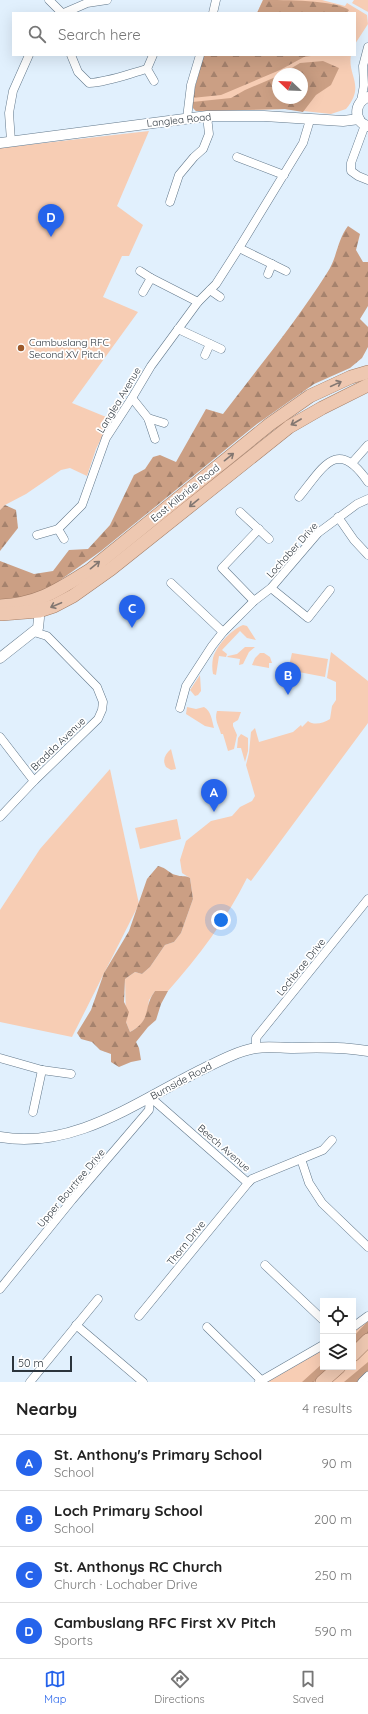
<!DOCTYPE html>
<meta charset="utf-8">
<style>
:root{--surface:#fff;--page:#f2f2f2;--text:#222;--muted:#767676;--line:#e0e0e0;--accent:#2563eb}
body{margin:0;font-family:Quicksand,sans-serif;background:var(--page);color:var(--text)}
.controls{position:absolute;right:12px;bottom:12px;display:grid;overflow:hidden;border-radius:0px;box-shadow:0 4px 16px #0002}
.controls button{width:36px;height:36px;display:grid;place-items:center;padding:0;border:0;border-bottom:1px solid var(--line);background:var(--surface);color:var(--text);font:20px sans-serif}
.compass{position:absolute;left:272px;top:68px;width:36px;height:36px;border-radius:50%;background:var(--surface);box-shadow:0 4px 16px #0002;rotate:293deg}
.scale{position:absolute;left:12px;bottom:10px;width:60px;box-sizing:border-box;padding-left:4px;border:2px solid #2b343c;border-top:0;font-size:11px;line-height:14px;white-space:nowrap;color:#2b343c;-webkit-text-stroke:3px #fff;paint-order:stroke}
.you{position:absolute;left:221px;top:920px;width:14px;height:14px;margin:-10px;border:3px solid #fff;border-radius:50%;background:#1a73e8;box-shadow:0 0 0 6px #1a73e833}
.badge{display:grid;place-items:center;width:26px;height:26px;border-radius:50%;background:var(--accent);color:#fff;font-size:13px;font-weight:700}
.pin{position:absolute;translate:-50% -33px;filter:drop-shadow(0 1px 2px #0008)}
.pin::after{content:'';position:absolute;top:21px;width:14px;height:12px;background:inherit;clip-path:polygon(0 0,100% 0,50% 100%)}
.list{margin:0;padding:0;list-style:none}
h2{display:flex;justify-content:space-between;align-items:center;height:52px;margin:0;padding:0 16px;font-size:17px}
h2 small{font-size:13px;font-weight:400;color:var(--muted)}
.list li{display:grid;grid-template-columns:26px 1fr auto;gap:12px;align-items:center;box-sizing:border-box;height:56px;padding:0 16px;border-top:1px solid var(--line)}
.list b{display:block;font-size:15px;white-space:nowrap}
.list p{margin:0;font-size:13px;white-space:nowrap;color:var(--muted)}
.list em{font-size:13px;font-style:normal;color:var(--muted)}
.icon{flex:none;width:22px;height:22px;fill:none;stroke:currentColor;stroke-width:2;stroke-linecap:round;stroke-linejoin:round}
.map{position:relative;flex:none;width:368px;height:1382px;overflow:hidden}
.search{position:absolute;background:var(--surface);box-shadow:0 4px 16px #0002;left:12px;right:12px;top:12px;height:44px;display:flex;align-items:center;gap:10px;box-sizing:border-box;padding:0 14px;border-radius:0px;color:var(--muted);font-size:15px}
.sheet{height:276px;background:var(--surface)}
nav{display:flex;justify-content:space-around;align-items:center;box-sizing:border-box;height:56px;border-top:1px solid var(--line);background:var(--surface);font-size:11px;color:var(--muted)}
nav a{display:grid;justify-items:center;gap:2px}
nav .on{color:var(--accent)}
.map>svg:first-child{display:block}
</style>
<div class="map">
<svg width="368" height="1382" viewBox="0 0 368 1382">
<defs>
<pattern id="forest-firs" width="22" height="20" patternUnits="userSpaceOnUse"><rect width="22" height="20" fill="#cb9f84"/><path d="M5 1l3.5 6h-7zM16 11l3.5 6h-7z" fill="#a5826d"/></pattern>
</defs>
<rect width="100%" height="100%" fill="#e1f0fd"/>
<g fill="#f7cdb4" fill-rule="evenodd">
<path d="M263,0H322L345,6L347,3L367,15L368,24L355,44V13H257Z"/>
<path d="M354,0H368V12L352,3Z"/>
<path d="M204,55H351C347,76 366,85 346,109L331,114L285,109L196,111L193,108L192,98ZM278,74H302V98H278Z"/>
<path d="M149,131L117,206L143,225L129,256H122L103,297L138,312L72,403L111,419L96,449L87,476L70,468L61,470L26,494L5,505L0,510V148Z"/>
<path d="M243,625L247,626L256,640L247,638L240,631L222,650L227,654L226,657L219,656L216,675L213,674C212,669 212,663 213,658C217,645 231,630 243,625Z"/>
<path d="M245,647H255L249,652L243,664L239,665L240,659L227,657L228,656L237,654Z"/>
<path d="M331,652L368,681V723L251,881L247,878C226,920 199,956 168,991H155L149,1000L147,1014L141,1025L130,1032L126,1022L125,979L135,972L142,974L150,967L165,945L174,942L181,933L193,899L190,878L182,873L180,860L186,841L211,821L232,816L240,807L252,801L255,796L246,765L249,753L251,732L255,728L259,742L293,732L301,725L302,727L308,721C314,726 324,723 330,719L332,706L336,700V682L327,678Z"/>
<path d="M260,653H264L270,657L272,663H269V668L252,665L255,658Z"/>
<path d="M292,653L328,659L325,677L288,670Z"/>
<path d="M200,675L201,691L198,695L195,696L190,690Z"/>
<path d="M187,707L196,709L204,707C211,711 212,720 214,728L205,726L186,714Z"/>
<path d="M219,711L241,712L238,720L233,723V726L237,735L234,749L228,751L223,734H221C219,726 214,720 217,711Z"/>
<path d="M241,734L248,738V751L245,762L241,748H237L238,738Z"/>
<path d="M171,749L176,769L171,770L166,767C162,760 165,754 171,749Z"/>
<path d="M110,769L139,904L72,1037L0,1022V910L40,849Z"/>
<path d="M177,819L181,839L140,849L135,828Z"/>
<path d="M368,1321V1371L357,1382H267L323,1347V1367H353V1330Z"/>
</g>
<g fill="url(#forest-firs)">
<path d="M263,0C284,0 335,0 349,10L347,13H257Z"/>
<path d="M204,55H318L304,57L280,70L221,95L192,98Z"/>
<path d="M323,61L339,68L331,85L316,95L303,112L285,109L196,111L193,108L192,102L231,98L245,90L278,76V98H302V74H282L300,63Z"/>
<path d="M348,226L360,234L356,250L363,262H368V306L360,319L368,327V347L362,358L350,368L314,384L257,424L101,551L45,591L22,598L0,601V561L34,574L53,571L69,550L88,549L110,525L134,475L145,469L153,457L160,455L176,462L206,409L223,414C258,368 296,322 327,273C337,259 337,240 348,226Z"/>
<path d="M5,505L16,510L18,528L0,551V510Z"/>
<path d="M158,866C167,868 170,874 176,875C181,877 185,875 190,878L193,899L181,933L174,942L165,945L150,967L142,974L135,972L125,979L124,1002L129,1012L126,1022L130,1032C153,1019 142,1009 155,991H168L161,1004L156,1020L148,1027L136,1042L139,1048L141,1060L131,1062L119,1067L111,1062V1054L100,1050L92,1042L81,1039L77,1033L91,1010L104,973L129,931L147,879Z"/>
<path d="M368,1321V1333L353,1348V1337Z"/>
<path d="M368,1362V1371L357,1382H344Z"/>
<path d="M323,1363V1367H332L314,1382H302Z"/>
</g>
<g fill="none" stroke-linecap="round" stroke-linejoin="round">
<defs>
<g id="minor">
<path d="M49,0L62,13"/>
<path d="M64,13L87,3L107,0"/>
<path d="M213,13L216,0"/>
<path d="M71,55L78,72L89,83C109,82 128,74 147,69L154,81"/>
<path d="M147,69L153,55"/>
<path d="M361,101L364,85L363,66L368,47"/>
<path d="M187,118L191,85L200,55"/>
<path d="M365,125L351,163V171L358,176L368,180"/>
<path d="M11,141L9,113L13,91L29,55"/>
<path d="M237,157L284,175"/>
<path d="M170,202L179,175L194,157L203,149L209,134L207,116"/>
<path d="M239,248L286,271"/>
<path d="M140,271L151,278"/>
<path d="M268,274L272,264"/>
<path d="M210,290L220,297"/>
<path d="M143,292L151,278L198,302"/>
<path d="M178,329L221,349"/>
<path d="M205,355L210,344"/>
<path d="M132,398L148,418L155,439"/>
<path d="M148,418L164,423"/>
<path d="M352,463L368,445"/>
<path d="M299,497C323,468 337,436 368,482"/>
<path d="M240,512L269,539"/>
<path d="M338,517L354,540L368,555"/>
<path d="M58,529L64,539"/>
<path d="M37,535L58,529L82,505L106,438L132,398L151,366L198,302L216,284L239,248L303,143L310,120"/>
<path d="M171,583L223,632"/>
<path d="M271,588L308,618L330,590"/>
<path d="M254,601L222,568L259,529"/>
<path d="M180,708L186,686L212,646L223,632L254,601L271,588L318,533L357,504L368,499"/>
<path d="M0,737L34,781"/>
<path d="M0,817L34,781L98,719L102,710L103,702L97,687L47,636L34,632"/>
<path d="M256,1048V1038L368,899"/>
<path d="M0,1058L42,1070L71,1074"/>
<path d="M150,1097L248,1183L252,1179L323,1150L332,1140"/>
<path d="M33,1112L42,1070"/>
<path d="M301,1159L309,1183L322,1203L368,1247"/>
<path d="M265,1265L323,1320"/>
<path d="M0,1289L72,1200L149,1110L150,1097"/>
<path d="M139,1316L248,1183"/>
<path d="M76,1325L143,1382"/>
<path d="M207,1327L261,1380"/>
<path d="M353,1327L368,1316"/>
<path d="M30,1382L98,1299"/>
<path d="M259,1382L323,1345"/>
<path d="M362,1382L368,1376"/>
</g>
<g id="tertiary">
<path d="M368,97C354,102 353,122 368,126"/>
<path d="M0,143L207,116H264L343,121L359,119"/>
<path d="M0,658L38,628L39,618L37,604"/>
<path d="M0,1137C75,1150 139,1100 203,1069C219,1061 238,1051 256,1048C268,1046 281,1048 293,1048C318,1047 343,1047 368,1051"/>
</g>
<g id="primary">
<path d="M0,606C39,604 58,590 90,570L270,424L310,396L351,377L368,372"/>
<path d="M2,614L39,611L54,606L73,596L111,569L289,427L322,408L368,385"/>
<path d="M353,1355L368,1340"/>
<path d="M322,1382L339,1367"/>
</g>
</defs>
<use href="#minor" stroke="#62788b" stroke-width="9"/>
<use href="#tertiary" stroke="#62788b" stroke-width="11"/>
<use href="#primary" stroke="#a37d66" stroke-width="14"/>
<use href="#minor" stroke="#fff" stroke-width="8"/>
<use href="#tertiary" stroke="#fff" stroke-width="10"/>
<use href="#primary" stroke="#eec8b1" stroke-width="13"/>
</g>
<defs><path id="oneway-shaft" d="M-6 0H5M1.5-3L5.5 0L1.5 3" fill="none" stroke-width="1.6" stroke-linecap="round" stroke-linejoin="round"/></defs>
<g stroke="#837771">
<use href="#oneway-shaft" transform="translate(336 384) rotate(-25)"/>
<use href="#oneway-shaft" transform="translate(296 422) rotate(150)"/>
<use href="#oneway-shaft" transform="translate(229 457) rotate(-39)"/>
<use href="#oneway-shaft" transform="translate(194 503) rotate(141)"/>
<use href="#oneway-shaft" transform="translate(95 565) rotate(-39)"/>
<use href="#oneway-shaft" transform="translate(56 605) rotate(157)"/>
</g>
<circle fill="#9d592a" stroke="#fff" stroke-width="1.5" cx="21" cy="348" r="4"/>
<g text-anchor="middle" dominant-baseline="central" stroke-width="3.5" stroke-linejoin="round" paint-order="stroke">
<g font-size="10" fill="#2b343c" stroke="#fff">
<text transform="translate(179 120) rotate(-6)">Langlea Road</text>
<text transform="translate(119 400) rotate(-59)">Langlea Avenue</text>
<text transform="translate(185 493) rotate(-39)">East Kilbride Road</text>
<text transform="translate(292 550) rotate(-48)">Lochaber Drive</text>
<text transform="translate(58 744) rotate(-44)">Bradda Avenue</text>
<text transform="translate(301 967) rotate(-51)">Lochbrae Drive</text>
<text transform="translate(181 1081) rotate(-28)">Burnside Road</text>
<text transform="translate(224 1148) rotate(41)">Beech Avenue</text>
<text transform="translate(71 1188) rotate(-50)">Upper Bourtree Drive</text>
<text transform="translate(186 1243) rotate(-51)">Thorn Drive</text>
</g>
<g font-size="10" fill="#2b343c" stroke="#fff" text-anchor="start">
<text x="29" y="342">Cambuslang RFC<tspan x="29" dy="12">Second XV Pitch</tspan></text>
</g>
</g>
</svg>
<div class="controls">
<button><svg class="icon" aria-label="locate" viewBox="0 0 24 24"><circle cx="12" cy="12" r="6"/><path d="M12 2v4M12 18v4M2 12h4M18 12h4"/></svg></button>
<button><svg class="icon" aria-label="layers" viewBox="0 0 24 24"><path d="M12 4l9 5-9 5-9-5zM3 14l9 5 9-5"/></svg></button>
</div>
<svg class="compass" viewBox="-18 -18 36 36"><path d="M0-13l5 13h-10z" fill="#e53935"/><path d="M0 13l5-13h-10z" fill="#767676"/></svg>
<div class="scale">50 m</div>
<div class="you"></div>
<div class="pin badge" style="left:214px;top:812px">A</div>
<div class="pin badge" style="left:288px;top:695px">B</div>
<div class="pin badge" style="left:132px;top:628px">C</div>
<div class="pin badge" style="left:51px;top:237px">D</div>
<div class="search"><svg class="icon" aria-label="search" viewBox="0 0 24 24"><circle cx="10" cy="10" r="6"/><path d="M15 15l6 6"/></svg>Search here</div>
</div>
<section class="sheet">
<h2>Nearby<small>4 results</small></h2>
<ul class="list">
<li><span class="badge">A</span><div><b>St. Anthony's Primary School</b><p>School</p></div><em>90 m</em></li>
<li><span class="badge">B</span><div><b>Loch Primary School</b><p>School</p></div><em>200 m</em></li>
<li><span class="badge">C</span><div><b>St. Anthonys RC Church</b><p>Church · Lochaber Drive</p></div><em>250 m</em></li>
<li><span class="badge">D</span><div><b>Cambuslang RFC First XV Pitch</b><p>Sports</p></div><em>590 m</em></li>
</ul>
</section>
<nav>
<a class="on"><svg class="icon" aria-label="map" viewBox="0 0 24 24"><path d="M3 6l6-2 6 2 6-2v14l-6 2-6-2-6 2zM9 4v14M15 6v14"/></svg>Map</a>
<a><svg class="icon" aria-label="directions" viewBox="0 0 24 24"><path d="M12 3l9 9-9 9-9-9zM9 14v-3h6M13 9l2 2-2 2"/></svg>Directions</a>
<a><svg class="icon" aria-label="saved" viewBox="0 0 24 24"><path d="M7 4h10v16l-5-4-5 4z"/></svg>Saved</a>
</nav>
